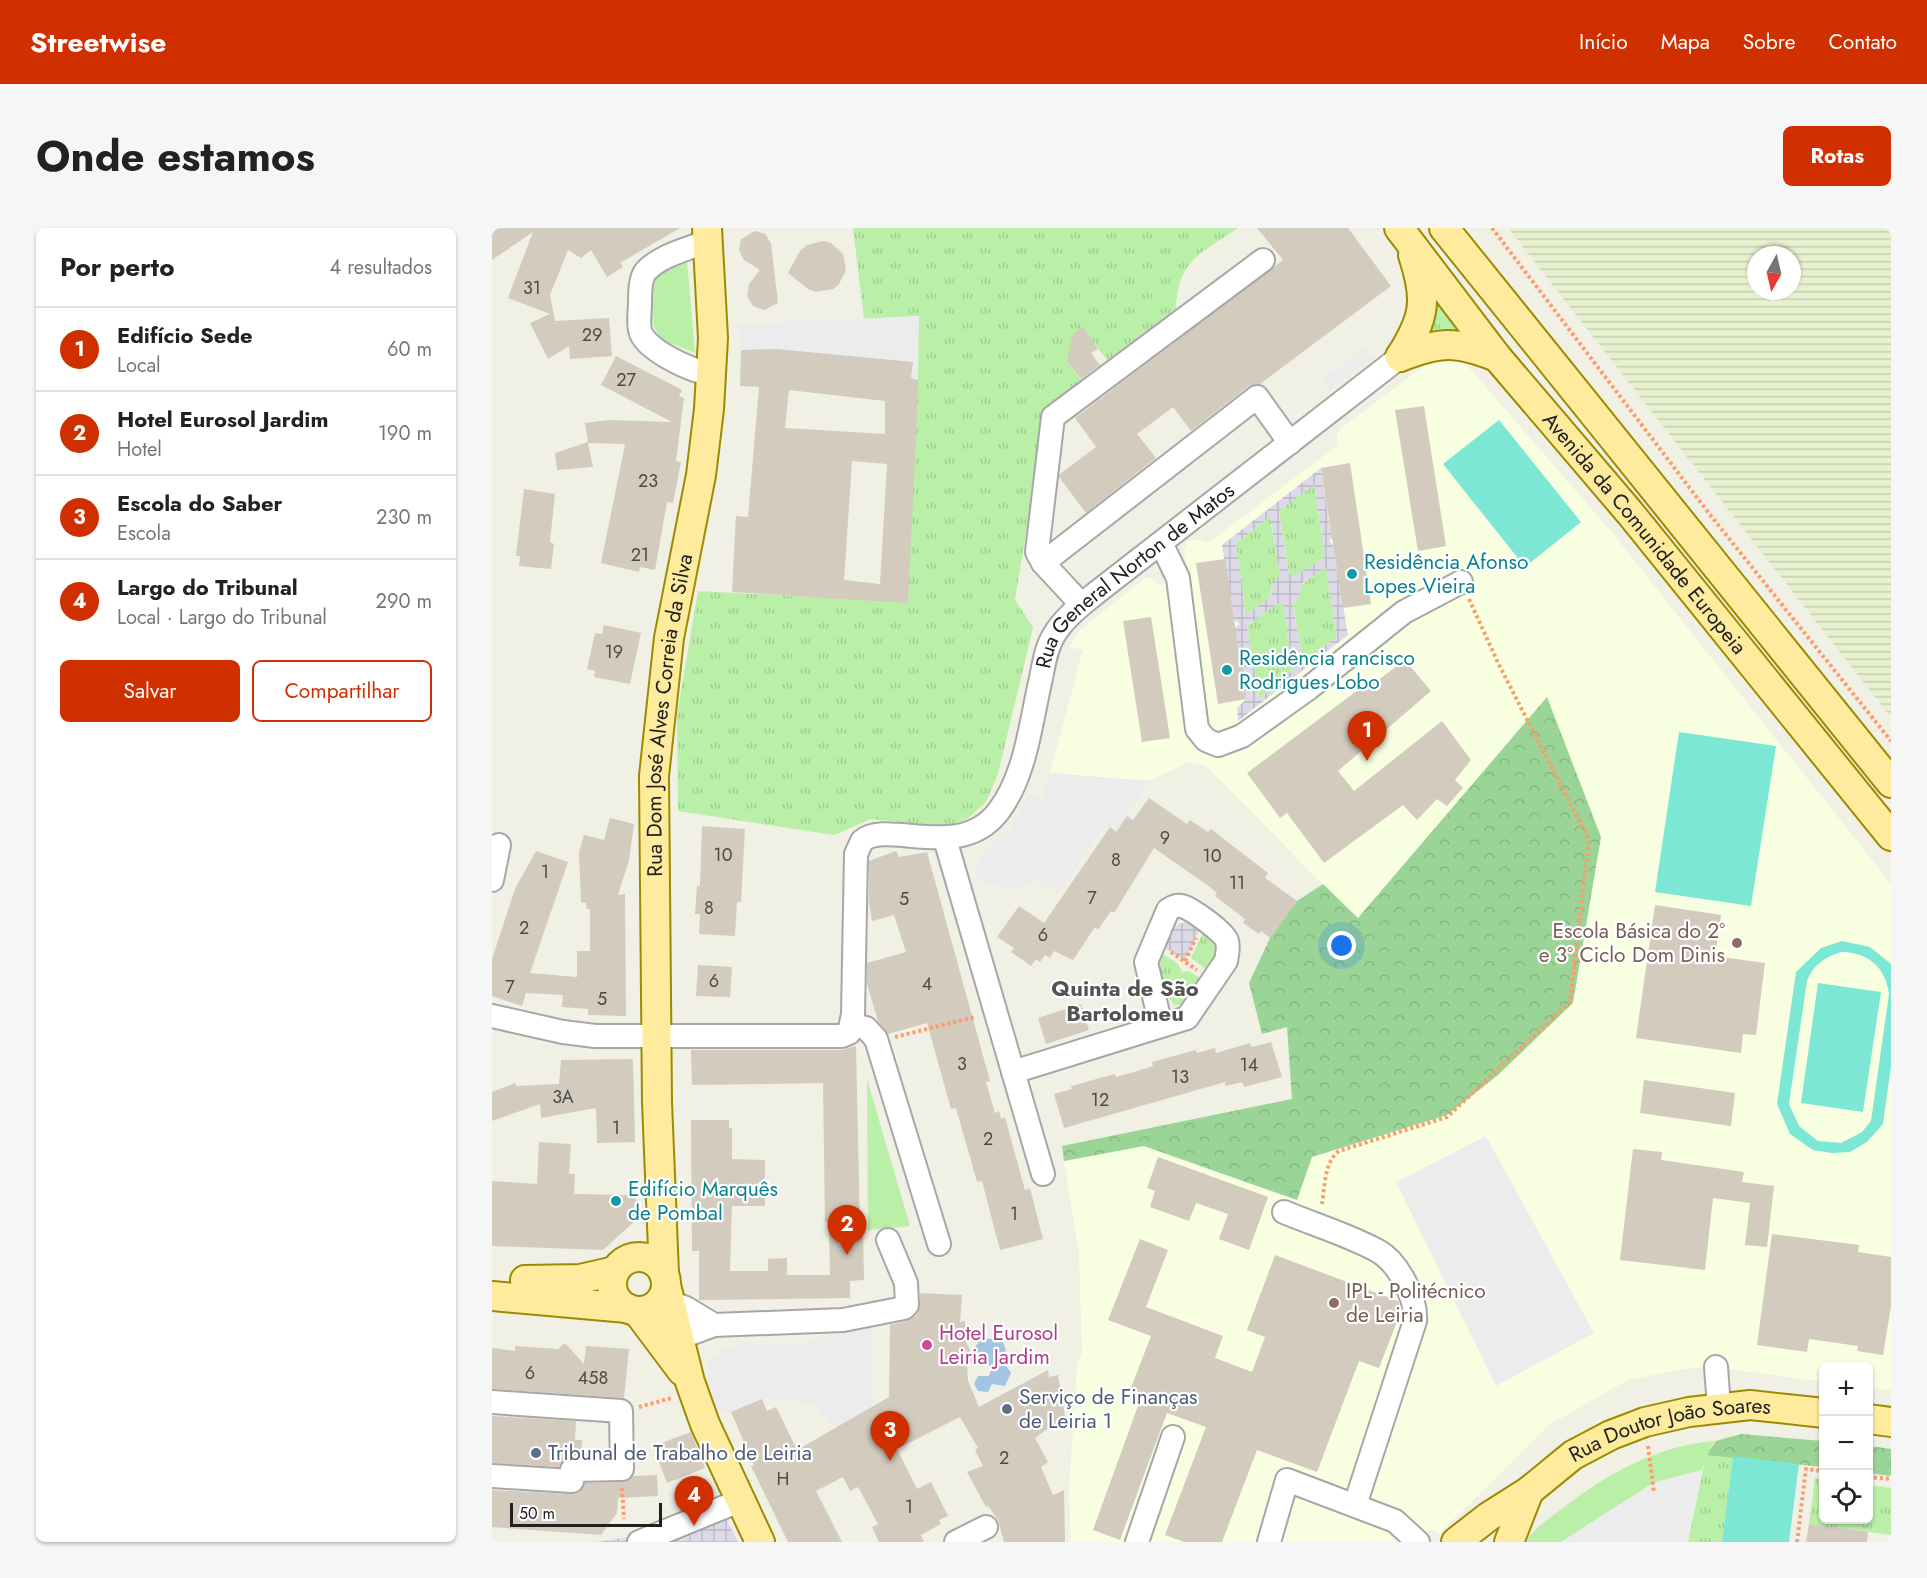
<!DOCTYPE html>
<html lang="pt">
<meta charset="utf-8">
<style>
:root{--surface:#fff;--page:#f6f6f6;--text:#222;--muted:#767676;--line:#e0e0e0;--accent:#d02f00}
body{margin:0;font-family:Jost,sans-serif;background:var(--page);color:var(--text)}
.controls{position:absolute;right:18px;bottom:18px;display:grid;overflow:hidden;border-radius:9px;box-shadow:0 2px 4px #0004}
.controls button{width:54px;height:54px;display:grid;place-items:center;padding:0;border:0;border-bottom:2px solid var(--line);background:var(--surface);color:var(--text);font:30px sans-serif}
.compass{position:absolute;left:1255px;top:18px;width:54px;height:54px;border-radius:50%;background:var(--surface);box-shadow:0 2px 4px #0004;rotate:188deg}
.scale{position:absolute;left:18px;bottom:15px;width:152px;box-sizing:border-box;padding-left:6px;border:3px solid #202020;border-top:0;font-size:16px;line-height:21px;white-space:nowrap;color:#202020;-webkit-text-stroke:4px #fff;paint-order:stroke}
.you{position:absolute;left:850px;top:718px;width:21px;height:21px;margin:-15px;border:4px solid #fff;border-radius:50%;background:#1a73e8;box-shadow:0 0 0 9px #1a73e833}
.badge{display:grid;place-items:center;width:39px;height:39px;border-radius:50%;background:var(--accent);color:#fff;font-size:20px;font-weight:700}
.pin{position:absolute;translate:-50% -50px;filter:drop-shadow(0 2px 3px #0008)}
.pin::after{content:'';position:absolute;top:32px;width:21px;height:18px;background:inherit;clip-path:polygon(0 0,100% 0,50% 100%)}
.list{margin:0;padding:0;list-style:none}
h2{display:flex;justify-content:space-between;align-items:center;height:78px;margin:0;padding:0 24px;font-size:26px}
h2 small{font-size:20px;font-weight:400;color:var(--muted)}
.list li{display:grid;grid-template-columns:39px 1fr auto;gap:18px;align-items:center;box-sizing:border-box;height:84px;padding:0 24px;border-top:2px solid var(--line)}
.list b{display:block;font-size:22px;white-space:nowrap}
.list p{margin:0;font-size:20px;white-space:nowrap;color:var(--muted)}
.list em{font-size:20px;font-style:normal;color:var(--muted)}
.actions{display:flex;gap:12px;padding:18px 24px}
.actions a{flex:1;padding:14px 0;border:2px solid var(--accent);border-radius:9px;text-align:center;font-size:21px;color:var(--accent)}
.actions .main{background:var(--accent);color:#fff}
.icon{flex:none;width:33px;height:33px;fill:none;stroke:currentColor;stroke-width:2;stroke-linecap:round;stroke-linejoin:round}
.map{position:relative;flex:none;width:1399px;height:1314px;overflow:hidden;border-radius:9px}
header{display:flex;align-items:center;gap:36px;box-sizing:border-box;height:84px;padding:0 30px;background:var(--accent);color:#fff}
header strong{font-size:28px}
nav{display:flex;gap:33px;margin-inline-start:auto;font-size:21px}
.intro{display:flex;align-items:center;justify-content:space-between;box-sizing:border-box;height:144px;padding:0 36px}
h1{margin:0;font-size:42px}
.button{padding:15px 27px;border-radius:9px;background:var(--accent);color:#fff;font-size:21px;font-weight:700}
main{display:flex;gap:36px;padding:0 36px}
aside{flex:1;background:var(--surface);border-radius:9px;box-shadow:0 2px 4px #0004}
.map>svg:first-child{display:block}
</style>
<header>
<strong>Streetwise</strong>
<nav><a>Início</a><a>Mapa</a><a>Sobre</a><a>Contato</a></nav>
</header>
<div class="intro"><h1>Onde estamos</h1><a class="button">Rotas</a></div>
<main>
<aside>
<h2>Por perto<small>4 resultados</small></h2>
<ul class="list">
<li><span class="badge">1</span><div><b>Edifício Sede</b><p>Local</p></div><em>60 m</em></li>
<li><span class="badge">2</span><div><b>Hotel Eurosol Jardim</b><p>Hotel</p></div><em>190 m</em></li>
<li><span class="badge">3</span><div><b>Escola do Saber</b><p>Escola</p></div><em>230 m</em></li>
<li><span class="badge">4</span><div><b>Largo do Tribunal</b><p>Local · Largo do Tribunal</p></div><em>290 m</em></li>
</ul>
<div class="actions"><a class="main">Salvar</a><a>Compartilhar</a></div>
</aside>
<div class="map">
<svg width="1399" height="1314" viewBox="0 0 1399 1314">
<defs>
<pattern id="farmland-rules" width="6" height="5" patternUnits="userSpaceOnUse" patternTransform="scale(1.5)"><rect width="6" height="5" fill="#e7f1cf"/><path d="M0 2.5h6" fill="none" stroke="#c6ceb1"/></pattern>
<pattern id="grass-tufts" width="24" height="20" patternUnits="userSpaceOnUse" patternTransform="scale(1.5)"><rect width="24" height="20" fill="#baefa7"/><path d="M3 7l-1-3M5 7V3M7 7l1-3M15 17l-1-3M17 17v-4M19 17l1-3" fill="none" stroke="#a0cd8f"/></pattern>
<pattern id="forest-crowns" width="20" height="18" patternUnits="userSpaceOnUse" patternTransform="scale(1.5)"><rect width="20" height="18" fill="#9bd497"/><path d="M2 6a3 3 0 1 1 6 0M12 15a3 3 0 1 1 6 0" fill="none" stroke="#85b682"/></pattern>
<pattern id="plaza-grid" width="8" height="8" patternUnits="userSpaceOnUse" patternTransform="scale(1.5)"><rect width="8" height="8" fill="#ddd9e7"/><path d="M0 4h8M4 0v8" fill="none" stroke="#bdbac6"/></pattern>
</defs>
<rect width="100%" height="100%" fill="#f1f0e5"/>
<path fill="#f8ffe1" d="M964,130L973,135L1122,307L1399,656V1162L1377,1160L1376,1138H1332L1331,1154L1224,1139L1192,1141L1136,1152L1057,1197L948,1305L940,1302L932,1304L922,1314H579L577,1264L585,1138L590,1124L587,1025L572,933L652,918L805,972L820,929L955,887L1055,469L865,691L713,537L697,534L657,553L558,545L591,422L577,419L587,403L653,350H660L667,358L697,345L692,324L695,313L705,311L716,315L846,217L845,206L848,201L940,132Z"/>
<path fill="url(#farmland-rules)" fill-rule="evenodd" d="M1016,0H1399V488L1397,487ZM1264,27H1300V63H1264Z"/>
<g fill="url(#grass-tufts)">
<path d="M361,0H746C710,25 685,32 684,81L615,132L591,100L575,133L589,152L554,184L523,372L541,399L506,546L494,574L476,590L462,596L437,597L379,591L342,607L186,583L185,487L206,363L416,374L427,88L372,91Z"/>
<path d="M935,57L979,112L937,111Z"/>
<path d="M822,256L833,329L803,349L797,346L787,282Z"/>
<path d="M778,289L788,347L779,362L780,367L754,388L744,315Z"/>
<path d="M834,338L845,409L811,434L801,375L805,373L809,357Z"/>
<path d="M786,374L791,376L801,442L767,471L755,398Z"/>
<path d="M711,705L723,718V727L715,742L699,730Z"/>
<path d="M669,724L686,736L690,744L697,743L710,751L692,776L683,777C672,768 664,738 669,724Z"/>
<path d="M1214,1227L1241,1228L1230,1314H1196Z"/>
<path d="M1323,1250L1331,1251L1332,1292H1376L1377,1257L1399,1260V1307L1317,1296Z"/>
</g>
<g fill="url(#forest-crowns)">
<path d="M1055,469L1109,609L1081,775L1005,848L955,887L820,929L805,972L652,918L572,933L570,918L800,871L795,799L770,806L757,755L778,710L805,673L831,656L866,690Z"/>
<path d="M1249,1206L1331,1213V1239L1214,1227L1224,1213Z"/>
<path d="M1377,1218L1399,1221V1248L1377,1245Z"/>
</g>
<g fill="#baefa7">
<path d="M195,32L203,125C177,114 161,114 159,82C158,71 158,60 163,49Z"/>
<path d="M375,851L418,998L376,1002Z"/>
<path d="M1224,1213L1219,1218L1210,1242L1161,1255L1069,1314H1034C1041,1301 1055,1292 1067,1283C1113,1247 1165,1217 1224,1213Z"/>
</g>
<g fill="#7de7d6" fill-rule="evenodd">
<path d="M1007,192L1089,294L1033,339L951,236Z"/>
<path d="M1187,504L1284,518L1259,678L1163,664Z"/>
<path d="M1350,713L1378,719L1399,736V838L1391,896L1375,914L1358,924L1340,925L1321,922L1298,906L1285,876L1304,744L1329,720ZM1350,724C1376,724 1394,740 1397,766L1379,893L1370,904L1349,915L1326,913L1307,898L1297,876L1315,753C1321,737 1334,728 1350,724Z"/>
<path d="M1326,755L1389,764L1371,884L1309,875Z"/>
<path d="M1241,1228L1307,1236L1297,1314H1230Z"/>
</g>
<g fill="#ececec">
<path d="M427,88L426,152L284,121L248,122L246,96Z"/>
<path d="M874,119L882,130L837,163L829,153Z"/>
<path d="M558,545L657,553L624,604L613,597L567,665L545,649L535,658L529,659L507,658L490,653L485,649V636L489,629L518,601L536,567L551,570Z"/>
<path d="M994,908L1102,1105L1004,1158L904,954Z"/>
<path d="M379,1097L382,1178L344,1200L321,1175L270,1171L239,1184L223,1180L215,1141L219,1131L230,1122L240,1118L308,1115Z"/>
<path d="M1210,1242L1196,1314H1069L1161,1255Z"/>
</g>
<g fill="url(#plaza-grid)" fill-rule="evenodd">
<path d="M829,240L838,300L852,298L854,304L837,312L841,317L856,407L746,493L745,480L754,471L744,409L734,405L748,396L742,392L730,317ZM822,257L833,329L803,348L797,346L787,283ZM778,289L788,347L779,357L780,367L754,388L744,315ZM834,339L845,409L811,434L801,376L808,369L809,356ZM786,375L791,376L801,442L767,471L755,398Z"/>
<path d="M689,695H695L707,703L693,733L671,718L680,701Z"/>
<path d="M226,1273L246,1314H106L142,1308Z"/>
</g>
<path fill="#a2c5e3" d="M490,1110L510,1112L514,1122L510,1131L519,1145L513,1158L500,1156L496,1164L486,1163L482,1156L486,1148H497L499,1142L493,1128L485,1126L483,1119Z"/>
<g fill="#d2cbbe" fill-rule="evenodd">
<path d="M0,0H188L128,35L131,39L115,49L99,22L89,30L76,22L58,67L63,93L117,90L120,128L78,131L77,118L56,131L38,95L58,86L16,70L41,4L0,32Z"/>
<path d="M765,0H856L899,58L768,156L757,158L699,203L681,179L645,206L664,230L594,285L567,249L568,246L604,219L583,190L791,32Z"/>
<path d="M263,3L273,6L279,15L286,75L272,82L261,78L255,68L257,56L268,42L252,32L247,22L249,11Z"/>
<path d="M331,13L339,15L351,26L354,42L347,56L341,61L324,64L316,61L296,45L308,23L315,17Z"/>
<path d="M591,99L606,121L599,125L608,137L589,151L575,133L581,106Z"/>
<path d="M284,121L421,134L419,150L426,152L425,186L416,375L240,364L244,288L256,289L267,159L248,158L249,122ZM297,162L393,173V206L293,200ZM360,233L395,236L388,356L352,352Z"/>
<path d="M124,128L190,162L187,168L192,170L184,233L189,234L181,275L175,274L163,342L148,339L147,344L109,335L133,216L96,215L101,239L65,242L63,225L96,214L93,195L117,192L180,194L109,157Z"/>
<path d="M932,178L954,318L926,323L903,182Z"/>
<path d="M858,235L879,376L851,380L829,240Z"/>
<path d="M32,261L63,266L58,314L62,316L59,341L27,338L28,328H24Z"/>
<path d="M733,331L754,471L726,476L704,335Z"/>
<path d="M659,389L678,510L650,514L631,393Z"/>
<path d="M112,397L149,405L138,456L102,449L103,443L95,441L103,405L110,406Z"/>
<path d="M913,432L939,463L846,543L862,563L950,493L979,532L963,552L971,560L955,578L945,571L925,592L911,577L832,635L795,585L788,590L755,545L874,456L877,459Z"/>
<path d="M657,570L695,596L698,592L716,604L719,601L776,645L773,650L805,673L778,710L769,703L767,706L751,695L753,691L723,668L725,665L718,659L662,620L622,685L619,683L606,702L603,699L581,732L562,723L558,730L553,727L548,734L544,731L539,738L519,724L522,720L505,709L527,678L552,695L618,599L624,604L635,588L641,592Z"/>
<path d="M118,590L142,596L137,632L126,667L133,666L134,788L96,787V781L70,779L71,767L34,765L30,778L0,768V731L23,661L44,623L76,634L38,745L85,749V723H98V681H95L94,675L89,674L87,625L92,607L112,612Z"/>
<path d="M210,598L253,601L249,674H245L243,708L207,706L208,686H203L205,658H208Z"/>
<path d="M404,623L407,629L435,624L498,853L494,854L503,885L507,883L509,891L513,889L533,962L538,960L551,1011L508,1022L490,953L485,954L464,880L459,881L435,795L396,806L386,793L375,756V735L414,724L402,687L380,693L377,675V633Z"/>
<path d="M1163,677L1229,687L1223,728L1273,735L1264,807L1251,806L1249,825L1144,810Z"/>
<path d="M206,737L240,739L238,769L204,768Z"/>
<path d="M589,776L597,802L554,816L546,790Z"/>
<path d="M779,814L790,849L752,859L750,854L734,858L733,854L572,900L562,866L580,861L579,858L623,846L624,849L642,844L661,838L660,834L704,822L705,825L723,820L724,825L758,815L760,819Z"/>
<path d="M364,818L368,1002H371L372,1052L358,1053V1070L207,1072V1023H200L199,892H237V900H240V931L273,932V978H240L238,1043H276V1031L295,1030V1047H338L337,994H333L331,855L200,857L199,822H350Z"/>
<path d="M141,831L143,914L105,915L104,880L49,890L48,876L0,893V864L23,855L25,858L67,856L69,832Z"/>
<path d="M1152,852L1243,865L1239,898L1148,885Z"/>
<path d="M47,914L79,916L77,946H83L82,966L144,967V992L111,1022L0,1018V953L45,956Z"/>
<path d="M1141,921L1170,924L1169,932L1252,944L1250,954L1282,958L1275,1019L1253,1017L1258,975L1221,970L1213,1042L1128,1032Z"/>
<path d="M666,929L776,969L757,1022L727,1011L736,986L704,975L697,993L658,979L663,963L655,960Z"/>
<path d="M1280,1006L1367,1017L1366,1024L1399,1029V1078L1391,1127L1365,1123L1366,1118L1317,1111L1315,1124L1265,1117Z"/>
<path d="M648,1011L676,1022L654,1079L731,1108L723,1130L760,1144L773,1109L755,1102L783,1027L906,1073L908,1078L909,1083L887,1140L867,1133L825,1244L765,1222L730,1314H692L673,1307L714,1199L675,1185L628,1312L601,1302L647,1175L635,1170L659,1108L616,1092Z"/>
<path d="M428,1065L470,1067L468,1094L473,1093L474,1114L484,1135H475L476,1153L487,1179L556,1142L557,1149L566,1147L573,1188L543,1210L556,1234L549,1239L561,1267L572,1262L573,1314H512L506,1292L496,1278L494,1279L475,1244L491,1238L483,1222L486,1220L468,1189L405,1221L425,1261L439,1254L456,1288L447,1292L449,1296L429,1307L432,1314H387L380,1299L386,1296L366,1259L358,1263L351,1249L324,1263L350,1314H296L259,1238L262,1237L239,1184L270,1171L275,1183L284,1179L305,1222L397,1169L398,1097L415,1093L425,1087L428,1077Z"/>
<path d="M73,1115L92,1136L94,1118L137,1121L132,1170L0,1161V1120L23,1123V1118L66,1121Z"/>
<path d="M0,1188L84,1193L83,1212H90L89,1228L74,1230L67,1239L0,1235Z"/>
<path d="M199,1204L213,1240L175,1255L161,1218Z"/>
<path d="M165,1247L166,1268L126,1270L125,1285L109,1307L0,1299V1262L80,1266L87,1265L93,1255L130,1254L142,1248Z"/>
<path d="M1317,1296L1376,1304L1375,1314H1314Z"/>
</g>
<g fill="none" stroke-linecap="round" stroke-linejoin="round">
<defs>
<g id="minor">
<path d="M216,13C196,21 169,27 154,43C148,50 148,65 148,74C148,83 146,93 148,102C152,122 201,144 220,146"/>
<path d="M669,315L686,350L705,501L714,512L726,517L750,508L817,460L912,384L969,354"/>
<path d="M551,335L765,169L798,215"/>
<path d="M589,376L551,335L545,324L561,189L771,32"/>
<path d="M453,611L551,946"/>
<path d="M0,652L7,617"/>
<path id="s1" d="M0,788L71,804L103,808H350L357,805L361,786L364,626L370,613C395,591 467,634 506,584C534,548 539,493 549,450C552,435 554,420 562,407C572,390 589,377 604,365L908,129"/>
<path d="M360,797L374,800L384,811L447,1016"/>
<path d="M521,844L695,790L734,733C735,727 737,720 735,713C732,704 700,681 690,678C684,677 681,679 676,682L654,734L669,798"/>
<path d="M792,984C823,997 857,1007 886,1023C906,1034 925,1071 923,1093L863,1277"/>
<path d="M178,1074L194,1080L222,1097"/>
<path d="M171,1106L187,1110L222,1097L351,1092L412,1080L415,1077L414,1055L396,1012"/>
<path d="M1224,1139L1227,1179"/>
<path d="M0,1174L129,1183L130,1241L80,1242V1253L0,1248"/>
<path d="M147,1314L247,1273"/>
<path d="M464,1314L494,1299"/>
<path d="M645,1314L681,1209"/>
<path d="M777,1314L795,1252L903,1293L926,1314"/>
</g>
<g id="major">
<path id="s2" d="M907,0L1005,129L1138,285L1399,608"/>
<path d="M952,0L1399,555"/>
<path d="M908,129C933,90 936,72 921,27"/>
<path d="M908,129C949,113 964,113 1005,129"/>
<circle cx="147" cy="1056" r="27"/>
<path id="s3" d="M172,1046L165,874L162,548L177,410L209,247L217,181L221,110L215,0"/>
<path d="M33,1052L88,1051L123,1043"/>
<path d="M174,1057L198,1154L213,1196L268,1314"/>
<path d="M0,1068L135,1080"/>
<path d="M145,1083L190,1143"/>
<path d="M1376,1191L1399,1194"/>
<path id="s4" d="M964,1314L996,1289L1037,1263L1081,1227L1119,1207L1153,1194L1197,1184L1258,1177L1332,1185"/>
<path d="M1017,1314L1037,1263"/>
</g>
</defs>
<use href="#minor" stroke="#a7a7a7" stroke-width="26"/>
<use href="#major" stroke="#9c8b00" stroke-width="32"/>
<g stroke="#ff9a69" stroke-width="4" stroke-dasharray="3 3" stroke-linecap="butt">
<path d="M1000,0L1219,288L1399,513"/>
<path d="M679,724L705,742"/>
<path d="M693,733L704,710"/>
<path d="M403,809L483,789"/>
<path d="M830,976C833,959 832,934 847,923L955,889L1078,774L1097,612L1007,437L977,371"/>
<path d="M147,1179L180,1170"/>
<path d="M1156,1218L1162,1265"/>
<path d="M1376,1249L1399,1251"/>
<path d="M130,1260L132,1291"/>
<path d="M1305,1314L1314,1241L1332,1243"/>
</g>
<use href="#minor" stroke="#fff" stroke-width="22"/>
<use href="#major" stroke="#ffeb9d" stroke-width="28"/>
</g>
<g fill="#0f9aa8" stroke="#fff" stroke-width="2">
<circle cx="860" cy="346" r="6"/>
<circle cx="735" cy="442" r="6"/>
<circle cx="124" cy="973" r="6"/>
</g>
<g fill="#8d6e63" stroke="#fff" stroke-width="2">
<circle cx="1245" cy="715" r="6"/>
<circle cx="842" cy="1075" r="6"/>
</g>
<circle fill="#d1479c" stroke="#fff" stroke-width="2" cx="435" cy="1117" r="6"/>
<g fill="#5c6f8a" stroke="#fff" stroke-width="2">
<circle cx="515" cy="1181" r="6"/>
<circle cx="44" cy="1225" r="6"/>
</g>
<g text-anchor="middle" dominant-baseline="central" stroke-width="4.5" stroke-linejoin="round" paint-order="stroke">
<g font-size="18" fill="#4c4b48">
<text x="40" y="60">31</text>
<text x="100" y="107">29</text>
<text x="134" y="152">27</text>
<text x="156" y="253">23</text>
<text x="148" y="327">21</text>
<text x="122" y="424">19</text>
<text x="673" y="610">9</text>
<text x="231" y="627">10</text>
<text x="720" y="628">10</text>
<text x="624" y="632">8</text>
<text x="53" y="644">1</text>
<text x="745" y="655">11</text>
<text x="600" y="670">7</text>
<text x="412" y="671">5</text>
<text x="217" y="680">8</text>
<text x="32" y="700">2</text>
<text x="551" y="707">6</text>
<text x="222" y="753">6</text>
<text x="435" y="756">4</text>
<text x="18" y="759">7</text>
<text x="110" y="771">5</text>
<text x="470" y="836">3</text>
<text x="757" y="837">14</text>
<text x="688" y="849">13</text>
<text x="71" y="869">3A</text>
<text x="608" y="872">12</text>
<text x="124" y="900">1</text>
<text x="496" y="911">2</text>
<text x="522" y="986">1</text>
<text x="38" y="1145">6</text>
<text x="101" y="1150">458</text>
<text x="512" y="1230">2</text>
<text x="291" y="1251">H</text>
<text x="417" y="1279">1</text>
</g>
<g font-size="21" fill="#202020" stroke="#fff">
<text stroke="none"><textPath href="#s2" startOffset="392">Avenida da Comunidade Europeia</textPath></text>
<text stroke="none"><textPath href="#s1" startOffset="984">Rua General Norton de Matos</textPath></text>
<text stroke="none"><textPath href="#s3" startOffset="560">Rua Dom José Alves Correia da Silva</textPath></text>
<text stroke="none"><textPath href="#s4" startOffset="248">Rua Doutor João Soares</textPath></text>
</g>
<g font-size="21" fill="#0d838f" stroke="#fff" text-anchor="start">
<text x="872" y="334">Residência Afonso<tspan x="872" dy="24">Lopes Vieira</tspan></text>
<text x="747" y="430">Residência rancisco<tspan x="747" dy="24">Rodrigues Lobo</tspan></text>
<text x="136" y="961">Edifício Marquês<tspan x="136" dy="24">de Pombal</tspan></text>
</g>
<g font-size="21" fill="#785e54" stroke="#fff" text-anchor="end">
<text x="1233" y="703">Escola Básica do 2º<tspan x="1233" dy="24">e 3º Ciclo Dom Dinis</tspan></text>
<text x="854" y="1063" text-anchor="start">IPL - Politécnico<tspan x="854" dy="24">de Leiria</tspan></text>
</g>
<g font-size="21" fill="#b23c85" stroke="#fff" text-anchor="start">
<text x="447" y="1105">Hotel Eurosol<tspan x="447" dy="24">Leiria Jardim</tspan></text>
</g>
<g font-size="21" fill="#4e5e75" stroke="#fff" text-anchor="start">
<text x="527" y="1169">Serviço de Finanças<tspan x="527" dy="24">de Leiria 1</tspan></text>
<text x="56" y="1225">Tribunal de Trabalho de Leiria</text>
</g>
<g font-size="22" font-weight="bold" fill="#535353" stroke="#fff">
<text x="633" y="760">Quinta de São<tspan x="633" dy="25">Bartolomeu</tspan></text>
</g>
</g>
</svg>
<div class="controls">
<button>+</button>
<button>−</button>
<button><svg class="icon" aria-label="locate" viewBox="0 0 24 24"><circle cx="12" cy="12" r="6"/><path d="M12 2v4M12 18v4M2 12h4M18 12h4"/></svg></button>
</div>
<svg class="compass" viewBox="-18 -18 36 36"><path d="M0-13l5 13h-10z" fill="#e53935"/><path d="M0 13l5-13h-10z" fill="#767676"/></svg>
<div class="scale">50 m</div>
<div class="you"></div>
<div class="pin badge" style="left:875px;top:533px">1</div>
<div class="pin badge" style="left:355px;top:1027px">2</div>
<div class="pin badge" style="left:398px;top:1233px">3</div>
<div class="pin badge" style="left:202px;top:1298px">4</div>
</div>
</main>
